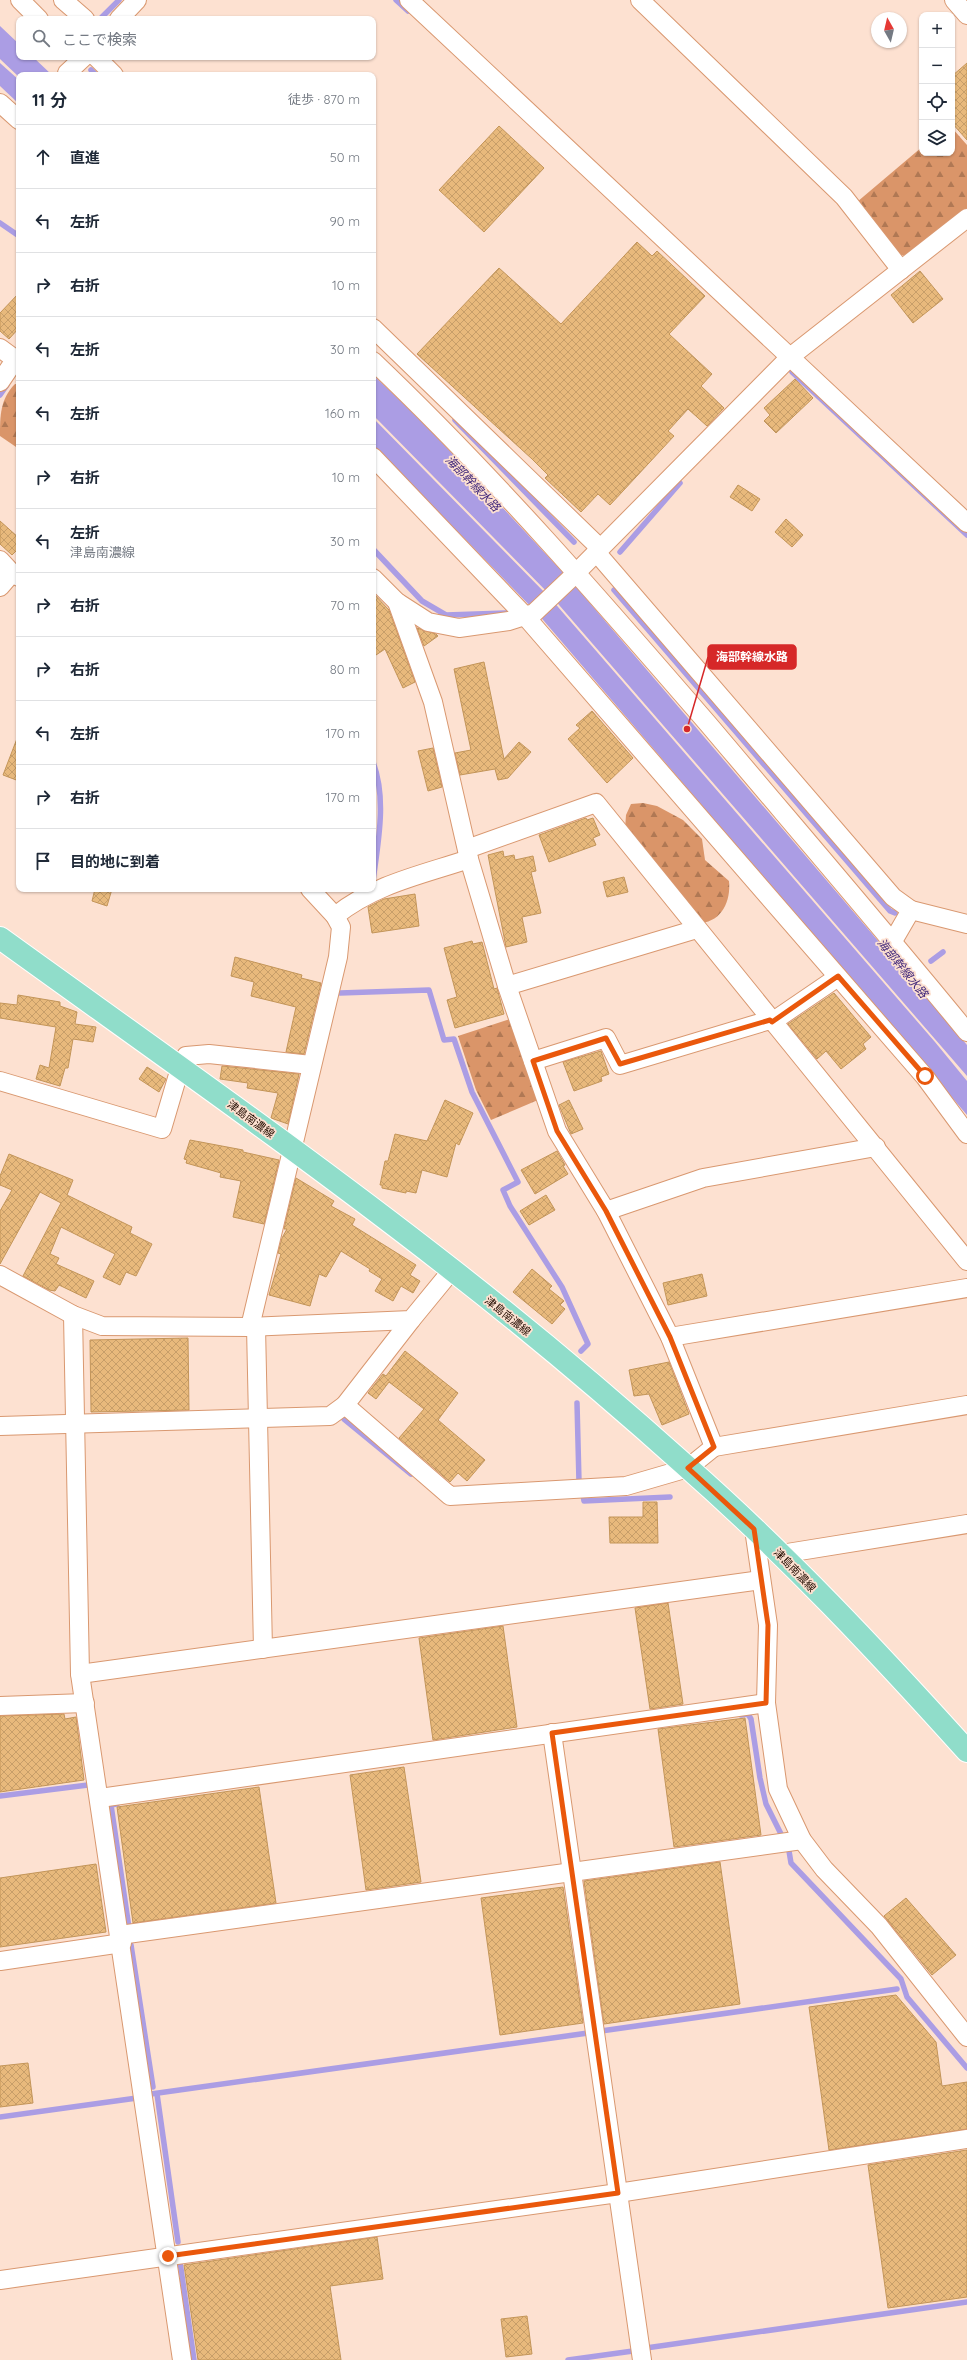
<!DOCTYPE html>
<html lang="ja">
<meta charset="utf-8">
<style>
:root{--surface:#fff;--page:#f2f2f3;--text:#1f2937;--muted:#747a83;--line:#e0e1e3}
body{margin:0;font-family:Quicksand,"Noto Sans JP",sans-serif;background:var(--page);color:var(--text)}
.controls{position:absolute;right:12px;top:12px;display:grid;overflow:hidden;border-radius:8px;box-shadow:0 1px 3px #0004}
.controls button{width:36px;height:36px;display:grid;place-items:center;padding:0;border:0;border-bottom:1px solid var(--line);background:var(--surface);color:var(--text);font:20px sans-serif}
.compass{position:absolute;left:871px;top:12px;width:36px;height:36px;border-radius:50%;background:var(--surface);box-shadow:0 1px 3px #0004;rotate:352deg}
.stop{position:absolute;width:12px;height:12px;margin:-9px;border:3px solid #ea580c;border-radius:50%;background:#fff}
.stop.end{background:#ea580c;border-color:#fff;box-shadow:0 1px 4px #0008}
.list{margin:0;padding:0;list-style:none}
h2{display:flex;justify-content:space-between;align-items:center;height:52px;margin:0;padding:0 16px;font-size:17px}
h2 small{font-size:13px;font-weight:400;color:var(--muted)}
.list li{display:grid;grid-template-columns:26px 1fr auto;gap:12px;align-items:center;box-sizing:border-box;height:64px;padding:0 16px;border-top:1px solid var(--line)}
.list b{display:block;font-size:15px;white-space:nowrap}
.list p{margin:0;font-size:13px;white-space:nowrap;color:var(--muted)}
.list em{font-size:13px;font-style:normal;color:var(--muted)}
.icon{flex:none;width:22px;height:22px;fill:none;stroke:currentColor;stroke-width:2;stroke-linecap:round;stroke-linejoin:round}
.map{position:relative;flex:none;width:967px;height:2360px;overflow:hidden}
.search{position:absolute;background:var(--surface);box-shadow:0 1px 3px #0004;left:16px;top:16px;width:360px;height:44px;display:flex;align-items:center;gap:10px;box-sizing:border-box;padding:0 14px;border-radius:8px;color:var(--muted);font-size:15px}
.panel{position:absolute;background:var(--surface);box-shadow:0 1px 3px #0004;left:16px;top:72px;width:360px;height:820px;border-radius:8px}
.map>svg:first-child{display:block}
</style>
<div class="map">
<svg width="967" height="2360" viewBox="0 0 967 2360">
<defs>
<pattern id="forest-firs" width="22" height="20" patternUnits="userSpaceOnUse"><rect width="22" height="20" fill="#da9569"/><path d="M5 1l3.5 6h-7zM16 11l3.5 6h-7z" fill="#b07854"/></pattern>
<pattern id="building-cross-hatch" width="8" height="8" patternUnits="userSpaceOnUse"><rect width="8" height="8" fill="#e8b97c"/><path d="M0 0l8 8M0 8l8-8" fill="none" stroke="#c79e69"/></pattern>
</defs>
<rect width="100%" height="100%" fill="#fde1d1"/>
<g fill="url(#forest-firs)">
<path d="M952,128L967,145V208L910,254L898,256L857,202L922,147V153H952Z"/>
<path d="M15,384H19V449L0,436C0,416 0,399 15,384Z"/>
<path d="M643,803L657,806L683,820L702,839L705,860L729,881C731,901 722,921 701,923L625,829L626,815L631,804Z"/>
<path d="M510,1019L538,1100L491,1120L476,1090L458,1036Z"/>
</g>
<g fill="#ab9de4">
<path d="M0,26L19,44V57H33L52,75H19V77L0,59Z"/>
<path d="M0,63L19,80V104L0,86Z"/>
<path d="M373,375L418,417L571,581L967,1045V1076L553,598L373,415Z"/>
<path d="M373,418L552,600L935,1042L967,1081V1115L538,614L373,445Z"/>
</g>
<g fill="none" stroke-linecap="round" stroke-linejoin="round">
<g stroke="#ab9de4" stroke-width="5.5">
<path d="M396,0L408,11"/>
<path d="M101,18L119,0"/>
<path d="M91,70L96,75"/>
<path d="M0,223L19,236"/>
<path d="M792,372L967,535"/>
<path d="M0,395L7,385"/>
<path d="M455,420L574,542"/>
<path d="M373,549L422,601L446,615L506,613"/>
<path d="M620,552L680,483"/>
<path d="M614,590L890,911L895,913"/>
<path d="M373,762C387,799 378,843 373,881"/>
<path d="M931,961L943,952"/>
<path d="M340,993L429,990L444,1040L454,1039L472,1092L518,1182L503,1190L510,1206L562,1287L588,1344L581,1351"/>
<path d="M577,1403L579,1482"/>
<path d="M344,1419L411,1474"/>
<path d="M579,1495H583L584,1501L670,1497"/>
<path d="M741,1715L748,1714L751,1719L760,1778L766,1804L782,1836"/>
<path d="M0,1796L88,1785"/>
<path d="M117,1804L111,1805L129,1928"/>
<path d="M788,1845L791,1863L901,1979L907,1997L967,2068"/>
<path d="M131,1945L153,2087"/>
<path d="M601,2031L897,1989"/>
<path d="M151,2094L588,2033"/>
<path d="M157,2094L178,2242"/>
<path d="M0,2117L137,2098"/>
<path d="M180,2262L194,2360"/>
<path d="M646,2348L967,2302"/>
<path d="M568,2360L633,2351"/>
</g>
</g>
<g fill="url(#building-cross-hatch)" stroke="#c39559">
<path d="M967,63V140L952,123V76Z"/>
<path d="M499,126L544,168L484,232L439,190Z"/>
<path d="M637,242L652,256L657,251L705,296L669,334L712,374L701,386L724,408L707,426L688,409L668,431L674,436L610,505L598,494L581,512L545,478L548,475L532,459L417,354L499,268L561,324Z"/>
<path d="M920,271L943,299L913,323L891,295Z"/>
<path d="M19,293V328L9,339L0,331V313Z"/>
<path d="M795,379L813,398L776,433L764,421L770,415L764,408Z"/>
<path d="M738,485L760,499L752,511L730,497Z"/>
<path d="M786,519L803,535L792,547L775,532Z"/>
<path d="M0,521L19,538V548L12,555L0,544Z"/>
<path d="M373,593L389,610L415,682L403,688L385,649L373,657Z"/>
<path d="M417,628L436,634L438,636L424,646Z"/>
<path d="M484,662L504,759L519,742L531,752L508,778L498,780L495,769L460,775L455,753L471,750L454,669Z"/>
<path d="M592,711L633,758L607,783L568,739L580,728L576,725Z"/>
<path d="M18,736H19V781L3,775Z"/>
<path d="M433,748L442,787L428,791L418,751Z"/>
<path d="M586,818L587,820L593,818L600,835L593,838L596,845L549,862L539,835Z"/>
<path d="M503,851L504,857L514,855L515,860L533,856L536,871L531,872L541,913L522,917L527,942L506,947L488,855Z"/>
<path d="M624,877L628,892L607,897L603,882Z"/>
<path d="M95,889H112L107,906L92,901Z"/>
<path d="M415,894L419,926L372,933L368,907L384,899Z"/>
<path d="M472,941L473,944L482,942L494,989L497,988L504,1014L455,1028L447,1000L457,997L444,948Z"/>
<path d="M235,957L302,975L301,978L321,983L304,1054L286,1052L296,1007L251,996L254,982L231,976Z"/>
<path d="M834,993L871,1037L863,1044L866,1049L841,1069L826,1051L817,1059L788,1024Z"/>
<path d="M18,995L60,1002V1006L77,1012L75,1024L96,1027L93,1042L73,1039L68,1068H65L60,1086L36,1079L40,1065L49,1068L56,1027L0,1018V1003L17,1005Z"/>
<path d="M601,1051L609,1074L601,1077L602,1081L574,1091L563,1062Z"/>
<path d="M222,1066L299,1074L288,1124L271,1118L278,1093L247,1088L248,1083L220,1079Z"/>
<path d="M147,1067L166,1079L159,1092L139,1079Z"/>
<path d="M445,1100L473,1113L459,1145L456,1143L447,1177L422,1170L416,1193L406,1191V1193L382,1188V1185H380L385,1161H388L395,1134L427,1141Z"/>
<path d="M569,1100L583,1129L571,1134L559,1105Z"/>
<path d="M190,1140L243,1150V1152L279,1160L264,1224L233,1217L241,1181L220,1177L221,1173L186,1163L187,1160L184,1159Z"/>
<path d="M557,1151L565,1165L563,1166L568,1174L535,1194L521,1170Z"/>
<path d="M9,1154L73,1180L67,1195L132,1227L130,1233L152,1244L136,1276L126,1272L120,1285L103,1277L115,1254L61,1227L50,1254L59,1258L56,1264L94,1281L86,1298L59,1285L55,1291L49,1290L23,1276L61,1203L40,1192L0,1264V1211L12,1190L0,1185V1176Z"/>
<path d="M296,1178L334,1201L331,1206L355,1219L352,1225L416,1265L410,1275L420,1281L413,1293L401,1286L393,1301L375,1291L382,1279L369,1271L370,1269L341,1251L326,1277L319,1274L310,1306L269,1295L281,1254L278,1253L282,1238L287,1229H284Z"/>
<path d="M546,1195L555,1210L529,1225L520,1211Z"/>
<path d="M532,1269L552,1286L549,1289L564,1301L560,1305L565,1309L552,1324L513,1292Z"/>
<path d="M702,1274L707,1296L668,1305L663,1283Z"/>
<path d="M188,1338L189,1410L91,1412L90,1340Z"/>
<path d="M405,1351L458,1393L438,1420L485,1460L467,1481L458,1473L450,1482L399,1438L424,1409L389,1382L376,1399L368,1393L383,1374L386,1376Z"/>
<path d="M669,1362L689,1414L662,1425L649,1394L634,1396L629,1370Z"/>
<path d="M643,1502H657L658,1543H610L609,1517H643Z"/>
<path d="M668,1603L683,1704L650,1709L635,1608Z"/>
<path d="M503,1626L517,1727L433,1740L419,1638Z"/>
<path d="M64,1714L65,1719L76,1717L84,1780L0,1792V1716Z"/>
<path d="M745,1718L761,1835L674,1847L658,1729Z"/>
<path d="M404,1767L421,1882L366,1890L350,1775Z"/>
<path d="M259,1787L276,1903L133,1923L117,1807Z"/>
<path d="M720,1862L740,2004L604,2024L584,1881Z"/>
<path d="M96,1864L106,1932L0,1947V1878Z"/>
<path d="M563,1887L583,2023L500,2035L481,1898Z"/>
<path d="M906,1898L956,1955L932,1975L884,1916Z"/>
<path d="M896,1995L936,2042L942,2086L967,2082V2129L829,2150L809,2007Z"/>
<path d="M28,2063L33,2103L0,2107V2066Z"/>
<path d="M967,2150V2297L888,2308L868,2165Z"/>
<path d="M377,2237L383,2279L330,2286L341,2360H198L184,2265Z"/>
<path d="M527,2316L532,2354L506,2357L501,2319Z"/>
</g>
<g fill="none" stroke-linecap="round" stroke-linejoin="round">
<defs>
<g id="minor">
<path d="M20,0L39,19"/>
<path d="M63,0L85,19"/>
<path d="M409,0L967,523"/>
<path d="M640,0L844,197L901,270"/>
<path d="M954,0L967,15"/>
<path d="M119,19L137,0"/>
<path d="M96,57L114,75"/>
<path d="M70,75L67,73L84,57"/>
<path d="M0,103L19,120"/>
<path d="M373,328L600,548"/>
<path d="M0,348L19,362"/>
<path d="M373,361C493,475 601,600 709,725C795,827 882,928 967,1032"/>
<path d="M0,382L15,360"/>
<path d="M373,457L525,616L925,1077L967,1134"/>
<path d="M596,552L893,897L911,910"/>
<path d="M0,560L12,573"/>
<path d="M373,578L397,602L428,622L459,628L509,621L534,613L571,578L790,357L967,218"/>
<path d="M0,587L12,573L19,577"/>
<path d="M397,602L433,702L469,859L507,986L557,1131L606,1211L670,1337L714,1447L688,1468L626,1486L450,1496L345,1405L411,1320"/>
<path d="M467,849L596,803L967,1261"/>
<path d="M335,916C375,884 421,875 469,859"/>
<path d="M893,941L911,910L967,924"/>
<path d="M507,986L697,929"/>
<path d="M772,1022L838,977"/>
<path d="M533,1061L606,1038L620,1065L770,1020"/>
<path d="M0,1081L162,1129L180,1068L186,1056L209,1054L311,1065"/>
<path d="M606,1211L703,1178L876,1147"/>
<path d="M0,1275L73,1315L102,1326L250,1327L411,1320L452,1270"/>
<path d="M73,1315L80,1674L182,2360"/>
<path d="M250,1327L338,957L341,927L335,916L310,889"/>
<path d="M256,1327L263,1649"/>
<path d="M670,1337L967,1288"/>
<path d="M0,1426L330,1416L345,1405"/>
<path d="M714,1447L967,1405"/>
<path d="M754,1529L768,1625L766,1703L778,1789L802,1840L824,1869L879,1926L967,2037"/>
<path d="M781,1554L967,1524"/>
<path d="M80,1674L761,1580"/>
<path d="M0,1706L85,1703"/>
<path d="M552,1733L642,2360"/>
<path d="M100,1798L766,1703"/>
<path d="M120,1935L802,1840"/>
<path d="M0,1961L122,1943"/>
<path d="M0,2280L618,2193L967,2139"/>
</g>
<path id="major" d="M0,938C151,1047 304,1154 451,1269C532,1332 610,1398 686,1466C786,1554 878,1652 967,1751"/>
</defs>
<use href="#minor" stroke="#d99870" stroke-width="20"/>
<use href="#major" stroke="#fff" stroke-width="24"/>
<use href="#minor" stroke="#fff" stroke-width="18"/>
<use href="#major" stroke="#90ddca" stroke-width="22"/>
</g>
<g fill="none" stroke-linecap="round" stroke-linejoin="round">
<path stroke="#ea580c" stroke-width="5" d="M168,2256L618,2193L552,1733L766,1703L768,1625L754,1529L688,1468L714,1447L670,1337L606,1211L557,1131L533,1061L606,1038L620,1064L770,1020L772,1022L838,976L925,1076"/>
</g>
<g text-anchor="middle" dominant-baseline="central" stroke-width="3.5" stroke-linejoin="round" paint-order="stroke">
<g font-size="11" fill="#230c00" stroke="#fde1d1">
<text transform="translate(251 1119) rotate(36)">津島南濃線</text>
<text transform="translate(508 1316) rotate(39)">津島南濃線</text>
<text transform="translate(795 1570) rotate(46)">津島南濃線</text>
</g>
<g font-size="12" font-style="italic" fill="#432a7c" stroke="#fde1d1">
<text transform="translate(473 483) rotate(46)">海部幹線水路</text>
<text transform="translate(903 968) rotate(51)">海部幹線水路</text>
</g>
</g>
<path fill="none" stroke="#d62828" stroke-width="1.5" d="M687 729L708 657"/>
<circle fill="#d62828" stroke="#fde1d1" stroke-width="1.5" cx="687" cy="729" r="4"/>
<rect fill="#d62828" stroke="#d62828" stroke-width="1.5" x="708" y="645" width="88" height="24" rx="4"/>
<g font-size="12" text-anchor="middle" font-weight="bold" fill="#fff">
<text x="752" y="661">海部幹線水路</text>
</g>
</svg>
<div class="controls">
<button>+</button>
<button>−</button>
<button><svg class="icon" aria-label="locate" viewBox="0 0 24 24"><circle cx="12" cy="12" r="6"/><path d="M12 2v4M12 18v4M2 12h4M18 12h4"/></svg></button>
<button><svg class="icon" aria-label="layers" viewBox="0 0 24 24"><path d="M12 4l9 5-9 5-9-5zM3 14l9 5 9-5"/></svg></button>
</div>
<svg class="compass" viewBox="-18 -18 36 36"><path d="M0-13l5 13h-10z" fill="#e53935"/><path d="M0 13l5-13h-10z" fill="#747a83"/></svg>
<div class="stop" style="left:925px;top:1076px"></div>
<div class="stop end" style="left:168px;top:2256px"></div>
<div class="search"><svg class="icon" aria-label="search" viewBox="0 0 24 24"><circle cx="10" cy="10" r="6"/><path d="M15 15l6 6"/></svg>ここで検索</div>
<section class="panel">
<h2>11 分<small>徒歩 · 870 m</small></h2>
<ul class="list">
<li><svg class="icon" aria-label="ahead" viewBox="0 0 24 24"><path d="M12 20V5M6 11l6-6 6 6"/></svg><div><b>直進</b></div><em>50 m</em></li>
<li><svg class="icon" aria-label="left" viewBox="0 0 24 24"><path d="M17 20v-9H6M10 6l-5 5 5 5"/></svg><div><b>左折</b></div><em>90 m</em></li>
<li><svg class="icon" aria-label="right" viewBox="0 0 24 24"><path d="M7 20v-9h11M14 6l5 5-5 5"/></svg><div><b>右折</b></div><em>10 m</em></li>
<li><svg class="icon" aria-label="left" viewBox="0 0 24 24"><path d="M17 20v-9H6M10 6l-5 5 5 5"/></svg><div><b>左折</b></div><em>30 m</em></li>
<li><svg class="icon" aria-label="left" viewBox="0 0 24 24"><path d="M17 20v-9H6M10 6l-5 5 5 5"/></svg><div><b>左折</b></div><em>160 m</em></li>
<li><svg class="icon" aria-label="right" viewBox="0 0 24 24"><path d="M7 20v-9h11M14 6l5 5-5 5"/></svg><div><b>右折</b></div><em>10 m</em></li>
<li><svg class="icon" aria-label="left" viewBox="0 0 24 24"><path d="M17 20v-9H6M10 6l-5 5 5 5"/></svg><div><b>左折</b><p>津島南濃線</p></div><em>30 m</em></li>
<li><svg class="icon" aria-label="right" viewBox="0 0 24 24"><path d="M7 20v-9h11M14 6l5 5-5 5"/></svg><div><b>右折</b></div><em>70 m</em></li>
<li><svg class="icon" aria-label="right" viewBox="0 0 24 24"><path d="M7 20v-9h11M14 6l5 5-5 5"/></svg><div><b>右折</b></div><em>80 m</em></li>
<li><svg class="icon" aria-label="left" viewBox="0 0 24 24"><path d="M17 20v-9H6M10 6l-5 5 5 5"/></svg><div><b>左折</b></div><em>170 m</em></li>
<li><svg class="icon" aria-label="right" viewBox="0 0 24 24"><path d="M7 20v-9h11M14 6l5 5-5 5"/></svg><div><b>右折</b></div><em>170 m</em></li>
<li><svg class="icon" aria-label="arrive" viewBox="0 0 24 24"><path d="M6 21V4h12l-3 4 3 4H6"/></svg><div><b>目的地に到着</b></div></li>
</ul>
</section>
</div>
